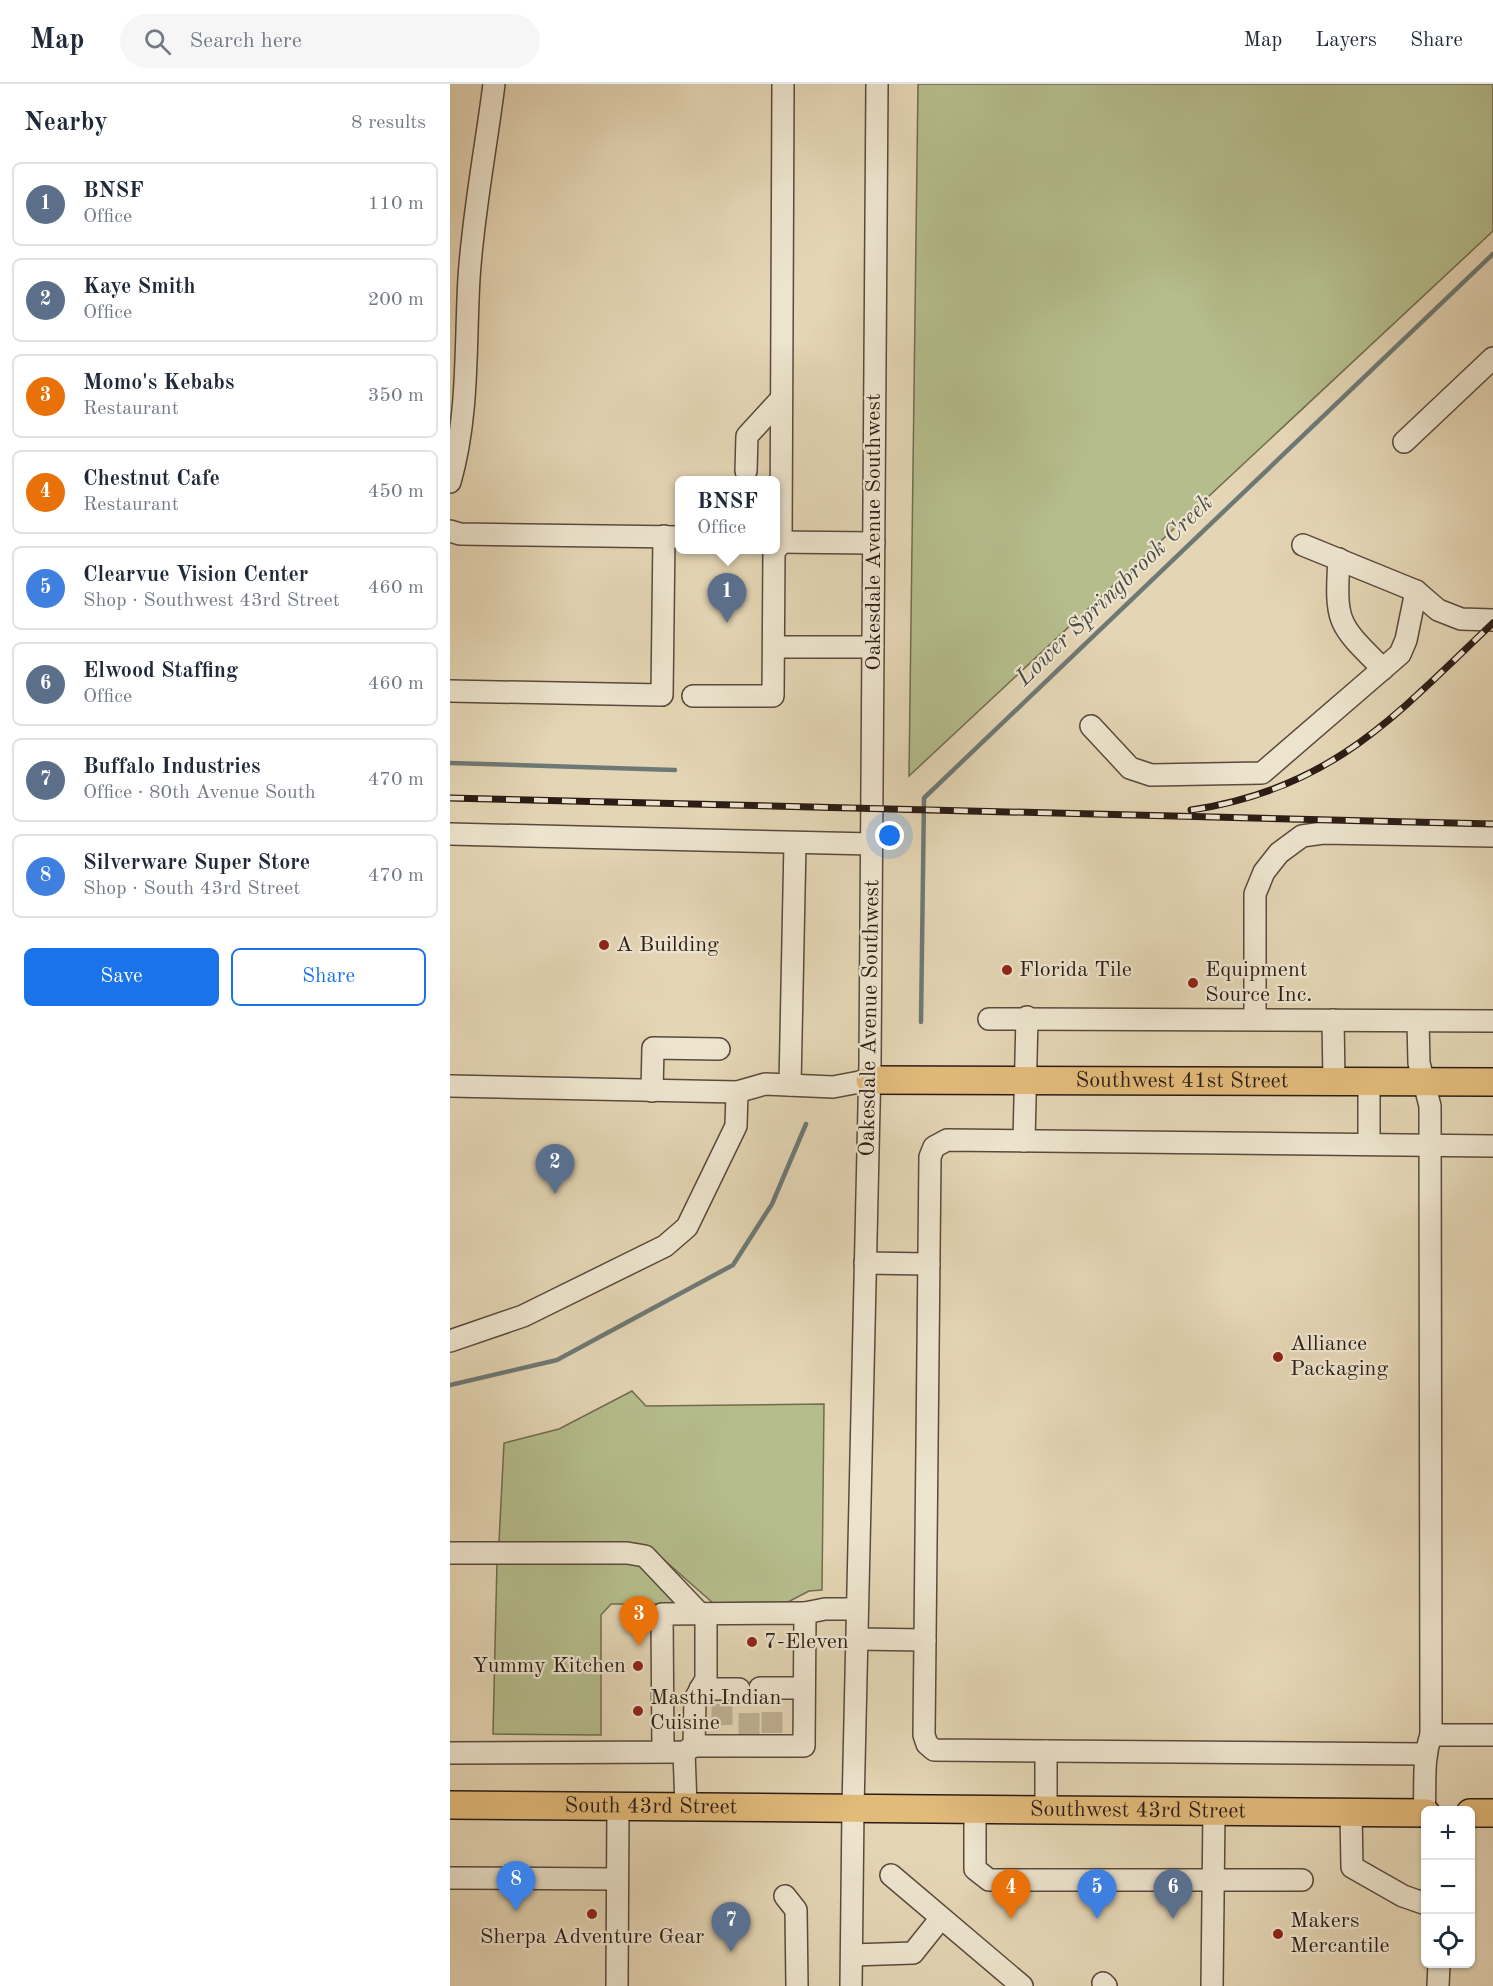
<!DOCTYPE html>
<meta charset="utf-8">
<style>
:root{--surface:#fff;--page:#f6f6f7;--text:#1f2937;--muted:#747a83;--line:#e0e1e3;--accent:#1a73e8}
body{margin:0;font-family:"Old Standard TT",serif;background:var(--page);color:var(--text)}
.controls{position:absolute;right:18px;bottom:18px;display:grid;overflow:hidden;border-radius:9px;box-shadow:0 2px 4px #0004}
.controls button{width:54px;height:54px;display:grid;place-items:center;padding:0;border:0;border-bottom:2px solid var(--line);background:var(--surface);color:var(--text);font:30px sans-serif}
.you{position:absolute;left:440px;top:752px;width:21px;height:21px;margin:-15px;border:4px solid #fff;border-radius:50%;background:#1a73e8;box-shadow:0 0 0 9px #1a73e833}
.badge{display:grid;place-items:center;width:39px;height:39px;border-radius:50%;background:var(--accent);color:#fff;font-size:20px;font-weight:700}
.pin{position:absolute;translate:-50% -50px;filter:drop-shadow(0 2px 3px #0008)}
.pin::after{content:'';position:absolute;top:32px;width:21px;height:18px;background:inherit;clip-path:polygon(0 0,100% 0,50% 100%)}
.popup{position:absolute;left:225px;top:392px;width:105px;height:78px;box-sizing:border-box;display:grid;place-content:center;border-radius:9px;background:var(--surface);filter:drop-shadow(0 2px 4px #0005);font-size:20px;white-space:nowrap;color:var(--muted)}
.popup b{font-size:22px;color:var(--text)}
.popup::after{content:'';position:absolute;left:50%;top:100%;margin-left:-12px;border:12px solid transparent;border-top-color:var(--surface)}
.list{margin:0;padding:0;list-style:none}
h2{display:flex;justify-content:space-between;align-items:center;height:78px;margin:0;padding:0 24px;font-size:26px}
h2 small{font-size:20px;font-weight:400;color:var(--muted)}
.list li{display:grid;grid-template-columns:39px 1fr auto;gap:18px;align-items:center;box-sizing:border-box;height:84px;margin:0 12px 12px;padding:0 12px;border:2px solid var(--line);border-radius:9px}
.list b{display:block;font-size:22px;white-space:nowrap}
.list p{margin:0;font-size:20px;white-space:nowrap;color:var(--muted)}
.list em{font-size:20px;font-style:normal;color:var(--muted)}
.actions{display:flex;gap:12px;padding:18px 24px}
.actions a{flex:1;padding:14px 0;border:2px solid var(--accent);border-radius:9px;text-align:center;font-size:21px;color:var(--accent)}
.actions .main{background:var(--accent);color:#fff}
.icon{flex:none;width:33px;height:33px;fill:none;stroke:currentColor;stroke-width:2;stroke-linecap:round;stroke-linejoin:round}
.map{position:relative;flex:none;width:1043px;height:1902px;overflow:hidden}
header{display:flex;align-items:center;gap:36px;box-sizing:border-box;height:84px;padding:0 30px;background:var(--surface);border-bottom:2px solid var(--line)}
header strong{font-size:28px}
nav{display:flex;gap:33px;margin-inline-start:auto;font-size:21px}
.search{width:420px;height:54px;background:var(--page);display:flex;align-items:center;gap:15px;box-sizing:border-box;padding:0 21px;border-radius:33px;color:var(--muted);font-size:22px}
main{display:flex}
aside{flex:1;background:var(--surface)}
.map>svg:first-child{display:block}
</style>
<header>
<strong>Map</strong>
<div class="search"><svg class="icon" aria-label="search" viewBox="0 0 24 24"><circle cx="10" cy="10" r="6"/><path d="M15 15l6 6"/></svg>Search here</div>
<nav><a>Map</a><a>Layers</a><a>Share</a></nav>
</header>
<main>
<aside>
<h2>Nearby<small>8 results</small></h2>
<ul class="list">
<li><span class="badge" style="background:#5c6f8a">1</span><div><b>BNSF</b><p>Office</p></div><em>110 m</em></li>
<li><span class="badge" style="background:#5c6f8a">2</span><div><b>Kaye Smith</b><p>Office</p></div><em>200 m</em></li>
<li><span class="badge" style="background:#e8710a">3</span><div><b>Momo's Kebabs</b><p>Restaurant</p></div><em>350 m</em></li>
<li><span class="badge" style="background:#e8710a">4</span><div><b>Chestnut Cafe</b><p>Restaurant</p></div><em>450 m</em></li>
<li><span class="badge" style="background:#3f7fe0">5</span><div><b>Clearvue Vision Center</b><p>Shop · Southwest 43rd Street</p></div><em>460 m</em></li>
<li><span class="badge" style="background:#5c6f8a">6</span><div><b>Elwood Staffing</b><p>Office</p></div><em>460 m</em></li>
<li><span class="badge" style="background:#5c6f8a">7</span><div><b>Buffalo Industries</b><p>Office · 80th Avenue South</p></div><em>470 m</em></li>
<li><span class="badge" style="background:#3f7fe0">8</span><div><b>Silverware Super Store</b><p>Shop · South 43rd Street</p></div><em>470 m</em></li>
</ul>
<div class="actions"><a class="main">Save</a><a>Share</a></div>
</aside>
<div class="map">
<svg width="1043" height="1902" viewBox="0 0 1043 1902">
<rect width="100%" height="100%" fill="#e4d5b4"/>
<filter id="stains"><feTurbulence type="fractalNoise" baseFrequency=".00333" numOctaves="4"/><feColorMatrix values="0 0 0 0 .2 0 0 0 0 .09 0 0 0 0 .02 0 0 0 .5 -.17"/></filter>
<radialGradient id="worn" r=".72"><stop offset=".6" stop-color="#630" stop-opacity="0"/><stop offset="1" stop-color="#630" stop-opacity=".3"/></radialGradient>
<g fill="#b5bd8c" stroke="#706c50" stroke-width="1.5">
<path d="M468,0H1043V147L459,692Z"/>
<path d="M182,1307L196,1322L374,1320L372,1506L359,1507L338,1518L263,1519L205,1468L189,1461L49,1458L54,1359L109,1345Z"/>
<path d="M47,1477L184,1479L202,1491L229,1520H161L151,1531V1651L43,1650Z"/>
</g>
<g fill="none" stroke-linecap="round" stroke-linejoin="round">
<g stroke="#6d7975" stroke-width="4.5">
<path d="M0,679L225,686"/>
<path d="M471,938L474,714L1043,170"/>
<path d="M0,1301L107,1276L283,1181L322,1120L356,1040"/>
</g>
<g stroke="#bfb094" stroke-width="21" stroke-dasharray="21 10" stroke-linecap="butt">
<path d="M272,1620V1650"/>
<path d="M322,1649V1619"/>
<path d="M299,1650V1605"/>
</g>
<defs>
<g id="minor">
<path d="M954,358L1043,274"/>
<path d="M296,387L297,352L331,315"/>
<path d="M0,398C19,331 15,264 19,194C23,130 36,64 44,0"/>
<path d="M0,447L10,450L229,453"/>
<path d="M325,458L424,459"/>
<path d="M853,461L966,507L988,526L1011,535L1043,536"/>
<path d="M889,475C885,540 888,540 933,585"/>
<path d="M324,563H423"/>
<path d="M0,607L212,611L214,452"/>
<path d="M243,612H323L324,468L331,459L333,0"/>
<path d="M641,642L680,684L701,691L812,689L950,570L956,556L966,507"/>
<path d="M0,750L422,760"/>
<path d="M539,935L1043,937"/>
<path d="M805,935V810L814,788L829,769L852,752L873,749L1043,752"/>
<path d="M883,936L884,997"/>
<path d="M968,937L969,979L980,1022L981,1651C972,1677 976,1701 974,1729"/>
<path d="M919,998V1060"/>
<path d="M340,1001L345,759"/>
<path d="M0,1002L287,1008L315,1000L383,1003L420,996"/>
<path d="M202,1007L203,964L269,965"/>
<path d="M574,1057L577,933"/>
<path d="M415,1179L479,1180"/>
<path d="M0,1257L73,1232L215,1162L237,1143L286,1042L287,1008"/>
<path d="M0,1469H177L195,1472L250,1530"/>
<path d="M355,1529L375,1525H407"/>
<path d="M407,1555L475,1556"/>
<path d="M310,1604H354"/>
<path d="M250,1605H289"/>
<path d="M981,1651H1043"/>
<path d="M244,1662L245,1615L256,1595V1530"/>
<path d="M596,1667V1726"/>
<path d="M234,1668L236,1722"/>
<path d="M0,1669L234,1668L244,1662H354L355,1529L212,1530L213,1668"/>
<path d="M974,1670L484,1666L477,1660L474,1651L480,1073L484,1063L497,1056L1043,1062"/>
<path d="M525,1725V1785L539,1796H852"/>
<path d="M901,1728L902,1783L953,1812L976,1820"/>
<path d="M441,1791L572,1902"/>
<path d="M0,1794L167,1795"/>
<path d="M335,1812L346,1826L347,1902"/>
<path d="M402,1871L463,1869L491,1834"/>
<path d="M653,1899L656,1902"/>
<path d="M167,1902L168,1722"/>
<path d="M401,1902L403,1724L420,979L427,0"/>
<path d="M762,1902L764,1727"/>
<path d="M988,1902L989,1880"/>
</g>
<g id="major">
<path id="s1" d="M420,996L1043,998"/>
<path id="s2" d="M0,1721L976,1729"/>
<path d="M1020,1729H1043"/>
</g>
</defs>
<use href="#minor" stroke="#5a4a3d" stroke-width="24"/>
<use href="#major" stroke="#2c1c15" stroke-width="30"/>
<use href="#minor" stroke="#ede4ce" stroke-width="21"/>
<use href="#major" stroke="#e2ba7a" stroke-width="27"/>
<defs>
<g id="rail">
<path d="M0,714L1043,740"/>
<path d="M741,726C882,705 945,632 1043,539"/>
</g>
</defs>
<use href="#rail" stroke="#2c1c15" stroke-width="7"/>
<use href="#rail" stroke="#ede4ce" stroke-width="4.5" stroke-dasharray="14" stroke-linecap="butt"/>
</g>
<g fill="#8f2418" stroke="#ede4ce" stroke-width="2">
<circle cx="154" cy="861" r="6"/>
<circle cx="557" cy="886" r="6"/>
<circle cx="743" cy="899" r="6"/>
<circle cx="828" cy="1273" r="6"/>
<circle cx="302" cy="1558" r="6"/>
<circle cx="188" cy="1582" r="6"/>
<circle cx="188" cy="1627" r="6"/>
<circle cx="142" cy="1830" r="6"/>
<circle cx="828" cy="1850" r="6"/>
</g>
<g text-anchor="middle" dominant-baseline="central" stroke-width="4.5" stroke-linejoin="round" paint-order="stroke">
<g font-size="22" fill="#2c1c15" stroke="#ede4ce">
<text transform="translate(424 448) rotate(-90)">Oakesdale Avenue Southwest</text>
<text transform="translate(420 934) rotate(-89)">Oakesdale Avenue Southwest</text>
<text stroke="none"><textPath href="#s1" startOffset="312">Southwest 41st Street</textPath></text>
<text stroke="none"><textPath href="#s2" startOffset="201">South 43rd Street</textPath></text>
<text stroke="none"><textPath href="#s2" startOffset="688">Southwest 43rd Street</textPath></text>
</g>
<g font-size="22" fill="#2c1c15" stroke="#ede4ce" text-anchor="start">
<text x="166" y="861">A Building</text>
<text x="569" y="886">Florida Tile</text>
<text x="755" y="886">Equipment<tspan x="755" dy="25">Source Inc.</tspan></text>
<text x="840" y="1260">Alliance<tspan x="840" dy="25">Packaging</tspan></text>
<text x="314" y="1558">7-Eleven</text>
<text x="176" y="1582" text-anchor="end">Yummy Kitchen</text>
<text x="200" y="1614">Masthi Indian<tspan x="200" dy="25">Cuisine</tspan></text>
<text x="840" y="1837">Makers<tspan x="840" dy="25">Mercantile</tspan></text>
<text x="142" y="1853" text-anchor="middle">Sherpa Adventure Gear</text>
</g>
<g font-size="24" font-style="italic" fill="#4c4a45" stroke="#ede4ce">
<text transform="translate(665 507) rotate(-44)">Lower Springbrook Creek</text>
</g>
</g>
<rect width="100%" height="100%" filter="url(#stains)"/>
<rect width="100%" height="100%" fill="url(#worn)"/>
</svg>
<div class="controls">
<button>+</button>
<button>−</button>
<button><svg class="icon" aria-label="locate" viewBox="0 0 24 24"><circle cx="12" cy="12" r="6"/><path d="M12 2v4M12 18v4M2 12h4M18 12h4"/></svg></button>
</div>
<div class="you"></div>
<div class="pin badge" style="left:277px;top:539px;background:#5c6f8a">1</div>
<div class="popup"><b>BNSF</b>Office</div>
<div class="pin badge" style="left:105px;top:1110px;background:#5c6f8a">2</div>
<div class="pin badge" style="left:189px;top:1562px;background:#e8710a">3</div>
<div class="pin badge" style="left:561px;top:1835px;background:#e8710a">4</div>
<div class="pin badge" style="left:647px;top:1835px;background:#3f7fe0">5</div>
<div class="pin badge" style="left:723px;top:1835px;background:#5c6f8a">6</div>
<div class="pin badge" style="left:281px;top:1868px;background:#5c6f8a">7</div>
<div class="pin badge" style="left:66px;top:1827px;background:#3f7fe0">8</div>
</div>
</main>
